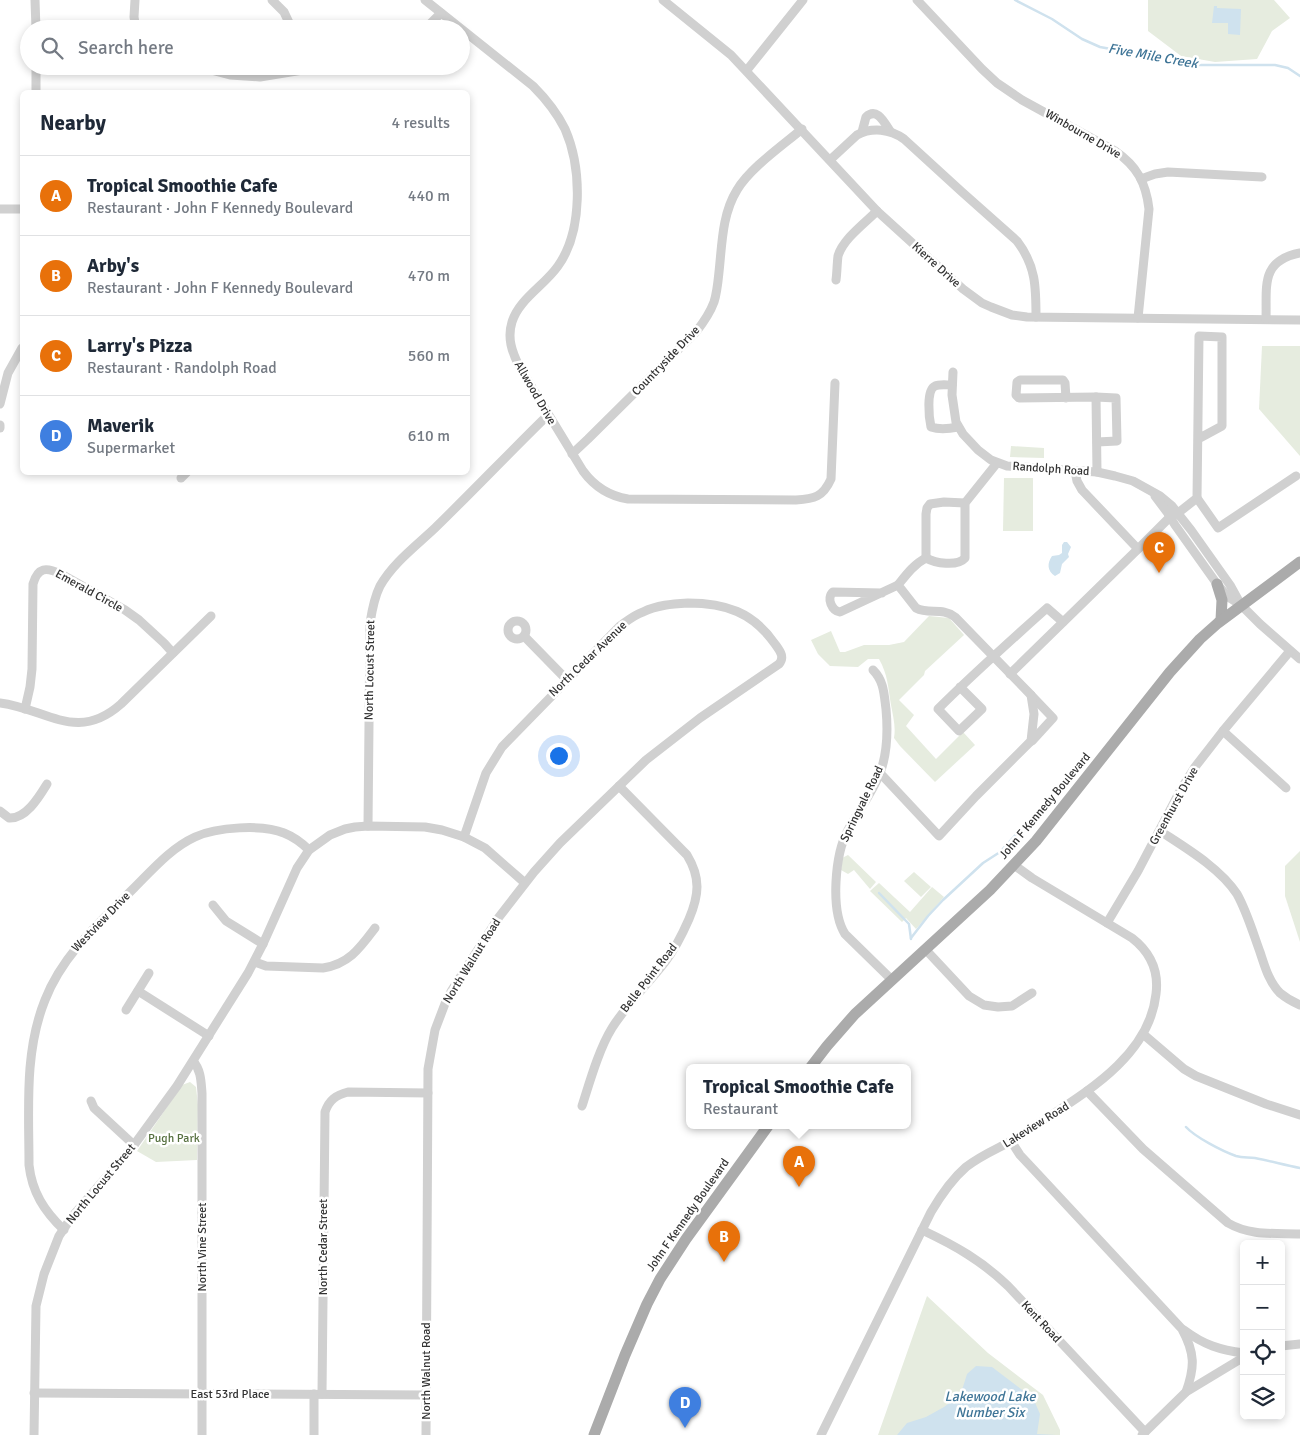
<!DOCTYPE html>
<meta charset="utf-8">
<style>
:root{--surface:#fff;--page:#f6f6f7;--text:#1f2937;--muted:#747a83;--line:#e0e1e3;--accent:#e63946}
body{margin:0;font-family:Signika,sans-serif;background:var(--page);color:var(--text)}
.controls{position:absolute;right:15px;bottom:15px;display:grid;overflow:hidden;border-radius:8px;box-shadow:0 2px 8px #0003}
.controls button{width:45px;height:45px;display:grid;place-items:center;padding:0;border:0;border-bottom:1px solid var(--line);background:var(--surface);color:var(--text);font:25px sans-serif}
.you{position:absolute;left:558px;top:755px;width:18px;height:18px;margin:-12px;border:4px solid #fff;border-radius:50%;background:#1a73e8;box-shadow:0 0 0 8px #1a73e833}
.badge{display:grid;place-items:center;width:32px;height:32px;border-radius:50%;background:var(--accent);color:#fff;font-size:16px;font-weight:700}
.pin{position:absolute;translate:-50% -41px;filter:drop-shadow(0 1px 2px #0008)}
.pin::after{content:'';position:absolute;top:26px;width:18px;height:15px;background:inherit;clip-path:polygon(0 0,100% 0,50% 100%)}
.popup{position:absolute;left:686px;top:1064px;width:225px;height:65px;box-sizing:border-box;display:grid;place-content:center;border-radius:8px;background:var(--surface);filter:drop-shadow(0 1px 4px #0005);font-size:16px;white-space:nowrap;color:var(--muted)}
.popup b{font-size:19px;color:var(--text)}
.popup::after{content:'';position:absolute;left:50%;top:100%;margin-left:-10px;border:10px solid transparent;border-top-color:var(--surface)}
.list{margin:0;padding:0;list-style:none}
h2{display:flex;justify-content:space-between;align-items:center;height:65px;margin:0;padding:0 20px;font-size:21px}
h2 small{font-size:16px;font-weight:400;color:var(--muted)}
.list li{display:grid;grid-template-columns:32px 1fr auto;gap:15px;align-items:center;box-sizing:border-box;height:80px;padding:0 20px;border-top:1px solid var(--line)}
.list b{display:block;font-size:19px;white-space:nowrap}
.list p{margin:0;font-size:16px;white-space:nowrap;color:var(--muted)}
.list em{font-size:16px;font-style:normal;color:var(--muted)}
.icon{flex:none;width:28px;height:28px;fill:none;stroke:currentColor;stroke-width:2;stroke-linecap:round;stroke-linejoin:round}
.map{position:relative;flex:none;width:1300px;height:1435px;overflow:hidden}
.search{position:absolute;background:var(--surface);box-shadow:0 2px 8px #0003;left:20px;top:20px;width:450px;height:55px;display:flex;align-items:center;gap:12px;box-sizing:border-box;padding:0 18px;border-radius:28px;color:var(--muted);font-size:19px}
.panel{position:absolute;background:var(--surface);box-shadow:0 2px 8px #0003;left:20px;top:90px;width:450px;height:385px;border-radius:8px}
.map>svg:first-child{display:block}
</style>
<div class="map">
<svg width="1300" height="1435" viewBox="0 0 1300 1435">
<rect width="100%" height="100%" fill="#fff"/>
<g fill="#e6ecdf">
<path d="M1148,0H1274L1290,18L1272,31L1257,59L1215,62L1181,56L1148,31Z"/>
<path d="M1262,346H1300V456L1259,409Z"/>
<path d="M1011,446L1044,448V458L1010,457Z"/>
<path d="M1004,478H1033V531H1003Z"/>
<path d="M929,616L949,618L964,635L925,671L924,675L899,700L914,715L906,726L936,759L963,732L975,745L935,782L900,746L894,738C896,727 893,716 891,705C888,687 888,675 879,659H868L858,667L830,666L818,654L811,640L831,631L840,652H845L864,645H889L904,642Z"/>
<path d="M1300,851V942L1285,896V866Z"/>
<path d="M848,855L876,882L870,889L854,870L848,874L841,870L842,858Z"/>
<path d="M914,872L931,887L921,897L904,881Z"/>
<path d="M879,883L910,912L932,887L944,897L916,929L906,918L902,922L870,891Z"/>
<path d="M190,1082L196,1087L198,1105L197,1160L156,1162L137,1151L182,1085Z"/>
<path d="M927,1296L988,1353L1043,1395L1060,1430V1435H878Z"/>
</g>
<g fill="#cfe2ee">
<path d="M1214,6H1217V8L1241,9L1240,35L1228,34V23H1212Z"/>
<path d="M1064,542H1067L1071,547L1068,554L1069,557L1062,564L1060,573L1055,576C1047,571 1047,563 1052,556L1059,555L1062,553V545Z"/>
<path d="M976,1366L992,1367L1033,1398L1040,1414L1037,1434L1056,1435H897L907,1423L926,1417L944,1407L956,1398L963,1387L967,1374Z"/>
</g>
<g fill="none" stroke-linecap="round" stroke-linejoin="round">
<g stroke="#cfe2ee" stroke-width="2.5">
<path d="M1015,0L1052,19L1082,39L1100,47L1198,65H1275L1288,68L1300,76"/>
<path d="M879,893L909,924L911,939"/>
<path d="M911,938L928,916L943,900L983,863L1000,852L1043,805"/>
<path d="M1186,1127C1195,1137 1222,1151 1236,1156C1243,1158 1248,1157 1255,1158C1270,1161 1285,1165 1300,1168"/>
</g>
<g stroke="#d0d0d0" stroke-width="9">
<path d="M35,0L36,29"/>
<path d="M135,0L134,17L136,29"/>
<path d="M272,0L284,12L292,29"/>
<path d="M425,0L533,86C546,99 557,113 565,129C582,168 583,231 558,266C544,286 519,299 512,322C507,338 512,352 519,366L583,471C594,486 609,496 628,499L796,500C814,499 823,497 831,479L835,383"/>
<path d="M663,0L731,55L877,211L963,289L982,303L991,307L1012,315L1027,317L1300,320"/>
<path d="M917,0L982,69L997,83L1022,100L1115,151C1137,166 1146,183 1149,209L1138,318"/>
<path d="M425,29L441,13"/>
<path d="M36,66V92"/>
<path d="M196,66L230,75L260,77L327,66"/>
<path d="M747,70L803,0"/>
<path d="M862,132L866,117C877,107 884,122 890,131"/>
<path d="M830,160L857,135C872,127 890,129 904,139L962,192L1017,241C1036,266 1036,287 1036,317"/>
<path d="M1141,179L1155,174L1168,172L1262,177"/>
<path d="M0,209H22"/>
<path d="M836,280C837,273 837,264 838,256C843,239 865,223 877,211"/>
<path d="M1266,319C1267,286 1260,261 1300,253"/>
<path d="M953,372L952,395L956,422L963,434L978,450L991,460L1007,466L1097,472L1115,476L1133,481L1160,496L1172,506L1191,530L1230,585L1241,605"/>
<path d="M952,385C946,385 939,384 935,386C926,390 929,418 931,427C940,430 948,429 958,427"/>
<path d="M1096,397L1116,398L1117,441L1097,442"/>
<path d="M1066,398L1065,383L1063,380H1020L1017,382L1016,395L1019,398L1096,397L1097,472"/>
<path d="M0,404L8,373L22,348"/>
<path d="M0,425V428"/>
<path d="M572,454L588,439L696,332C703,323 710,313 714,302C717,293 718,282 719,272C722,245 722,214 737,190C750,168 782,146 802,129"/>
<path d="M181,478L187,472"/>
<path d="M1155,496L1167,512L1175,525L1217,584L1228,597L1241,605L1260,624L1300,659"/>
<path d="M1197,498L1218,528L1296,476"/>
<path d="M1138,549L1170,517L1178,513L1197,498L1199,336L1222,337V426L1198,439"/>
<path d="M926,558V514L927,508L930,504L944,502L965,503"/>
<path d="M882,593L833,592C826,598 832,611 840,612L898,585"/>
<circle cx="517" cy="630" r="9"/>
<path d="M524,636L567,680"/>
<path d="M873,670C884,681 884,694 886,709C888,731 888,752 880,773C872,794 858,811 848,830C835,854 830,910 845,934L892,980"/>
<path d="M1010,674L1138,549L1082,490L1077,481L1075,471"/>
<path d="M960,687L982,709L959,731L938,709C973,674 1010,641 1047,608L1063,622"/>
<path d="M1031,695L1053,718L1032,741"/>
<path d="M0,703C47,709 77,743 121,704L211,616"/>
<path d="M25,709L30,687L32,669L33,584C38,567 46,567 61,574L125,610L139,620L164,643L173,653"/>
<path d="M1223,731L1286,788"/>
<path d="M880,773L939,836L976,796L1031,741L1034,714L1031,695L955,617C942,607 929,615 916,608L898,585C906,575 914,564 926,558C935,563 957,567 965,558V503L997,463"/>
<path d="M0,811L9,818C26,819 39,797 47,784"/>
<path d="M368,826L370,623C372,610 374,598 380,586C393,563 416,546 435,528C473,491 510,452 548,415"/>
<path d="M1160,831C1186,848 1220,868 1237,894C1247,912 1253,933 1260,952C1265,967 1269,982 1280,993C1286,998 1293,1002 1300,1005"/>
<path d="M213,905L226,921L263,944"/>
<path d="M1107,923L1138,871L1180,791L1195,767L1223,731L1290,651"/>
<path d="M926,950L969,996L984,1005L998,1007L1012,1006L1032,993"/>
<path d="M255,962L266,966L323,968C349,964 360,948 375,928"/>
<path d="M138,991L209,1036"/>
<path d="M126,1010L149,973"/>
<path d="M1143,1034L1184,1069L1196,1076L1266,1104L1300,1115"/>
<path d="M193,1061C201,1070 201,1081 202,1093V1435"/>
<path d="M1087,1091L1143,1149L1228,1223C1250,1236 1275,1233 1300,1234"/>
<path d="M91,1101L94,1108L134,1145"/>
<path d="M582,1106C590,1081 599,1049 612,1028C627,1004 648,984 665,962C675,949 682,935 689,919C699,895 701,878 687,855L619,786"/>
<path d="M1011,1141L1020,1155L1035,1171L1182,1329C1195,1353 1195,1367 1186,1392"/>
<path d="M64,1230C44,1211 32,1192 29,1165C29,1110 24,1052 45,1000C63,954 100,922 134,888C153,869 171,848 195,837C216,827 263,824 284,833C294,837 302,843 309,850"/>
<path d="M922,1230C956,1246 982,1261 1008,1286L1145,1432"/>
<path d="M1184,1330C1204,1345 1220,1350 1244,1353"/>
<path d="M1281,1346L1300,1344"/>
<path d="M34,1393L426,1395"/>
<path d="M314,1394V1435"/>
<path d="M322,1394L325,1112C329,1100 336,1095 348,1092L428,1093"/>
<path d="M34,1435L36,1306L44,1274L59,1236L71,1218L134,1145L177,1086L248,973L263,944L297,868L309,850L330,835L345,829L355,827L368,826L425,827L442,830L464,837L485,848L525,883"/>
<path d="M426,1435L428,1069L435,1030L446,1001L452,990L499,917L534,872L560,843L646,760L700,718L779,664C785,657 780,651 775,644C753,612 725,603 688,603C672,604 657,605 643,612C634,615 627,621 620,626L502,747L486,773L464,837"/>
<path d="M821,1435L931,1212C941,1195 951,1180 966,1167C981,1155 999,1148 1015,1139C1027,1132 1039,1123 1050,1116C1095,1087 1150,1051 1156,994C1159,971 1150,952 1132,938L1032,878L1014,865"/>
<path d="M1142,1435L1186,1392L1244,1357"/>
</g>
<g stroke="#ababab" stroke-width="11">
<path d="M1217,584L1222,600L1221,620"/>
<path d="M810,1068L827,1046L855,1014L990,890L1036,841L1170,672L1200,639L1218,623L1300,562"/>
<path d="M594,1435L625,1355L647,1304L660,1279L686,1239L768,1126"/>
</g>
</g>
<g text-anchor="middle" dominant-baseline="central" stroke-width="5" stroke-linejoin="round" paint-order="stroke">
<g font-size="12" fill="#333" stroke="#fff">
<text transform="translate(1083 134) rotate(30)">Winbourne Drive</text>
<text transform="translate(936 265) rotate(42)">Kierre Drive</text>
<text transform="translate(666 361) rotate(-46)">Countryside Drive</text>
<text transform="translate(535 393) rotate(60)">Allwood Drive</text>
<text transform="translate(1051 469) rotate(4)">Randolph Road</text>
<text transform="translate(89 591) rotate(29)">Emerald Circle</text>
<text transform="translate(588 659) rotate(-44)">North Cedar Avenue</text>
<text transform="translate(370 670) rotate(-89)">North Locust Street</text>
<text transform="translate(862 804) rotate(-64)">Springvale Road</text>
<text transform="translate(1045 806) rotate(-50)">John F Kennedy Boulevard</text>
<text transform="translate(1174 806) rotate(-61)">Greenhurst Drive</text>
<text transform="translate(101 922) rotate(-46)">Westview Drive</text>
<text transform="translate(472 961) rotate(-58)">North Walnut Road</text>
<text transform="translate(649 978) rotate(-52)">Belle Point Road</text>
<text transform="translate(1036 1125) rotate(-32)">Lakeview Road</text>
<text transform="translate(101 1184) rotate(-50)">North Locust Street</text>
<text transform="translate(688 1215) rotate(-55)">John F Kennedy Boulevard</text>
<text transform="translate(202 1247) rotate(-90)">North Vine Street</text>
<text transform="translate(323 1247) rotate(-90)">North Cedar Street</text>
<text transform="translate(1041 1322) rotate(47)">Kent Road</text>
<text transform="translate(426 1371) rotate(-90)">North Walnut Road</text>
<text x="230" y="1394">East 53rd Place</text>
</g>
<g font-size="12" fill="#56703f" stroke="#fff">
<text x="174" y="1138">Pugh Park</text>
</g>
<g font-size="14" font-style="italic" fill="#3f7597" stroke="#fff">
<text transform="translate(1153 56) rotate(10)">Five Mile Creek</text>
<text x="990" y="1396">Lakewood Lake<tspan x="990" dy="16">Number Six</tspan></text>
</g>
</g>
</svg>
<div class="controls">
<button>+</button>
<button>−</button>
<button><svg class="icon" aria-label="locate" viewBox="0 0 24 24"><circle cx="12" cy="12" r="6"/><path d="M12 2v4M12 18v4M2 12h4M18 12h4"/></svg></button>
<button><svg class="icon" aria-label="layers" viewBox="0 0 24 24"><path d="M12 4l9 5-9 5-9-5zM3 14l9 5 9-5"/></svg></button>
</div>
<div class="you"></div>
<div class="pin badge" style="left:799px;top:1187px;background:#e8710a">A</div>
<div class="popup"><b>Tropical Smoothie Cafe</b>Restaurant</div>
<div class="pin badge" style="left:724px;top:1262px;background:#e8710a">B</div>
<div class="pin badge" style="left:1159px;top:573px;background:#e8710a">C</div>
<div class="pin badge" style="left:685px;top:1428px;background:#3f7fe0">D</div>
<div class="search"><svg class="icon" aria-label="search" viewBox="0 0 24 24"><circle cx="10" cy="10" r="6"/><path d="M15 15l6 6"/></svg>Search here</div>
<section class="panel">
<h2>Nearby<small>4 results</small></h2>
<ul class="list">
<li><span class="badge" style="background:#e8710a">A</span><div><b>Tropical Smoothie Cafe</b><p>Restaurant · John F Kennedy Boulevard</p></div><em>440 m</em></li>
<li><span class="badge" style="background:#e8710a">B</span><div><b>Arby's</b><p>Restaurant · John F Kennedy Boulevard</p></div><em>470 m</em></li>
<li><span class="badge" style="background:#e8710a">C</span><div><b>Larry's Pizza</b><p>Restaurant · Randolph Road</p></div><em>560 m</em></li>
<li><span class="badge" style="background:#3f7fe0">D</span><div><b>Maverik</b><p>Supermarket</p></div><em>610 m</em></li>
</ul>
</section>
</div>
